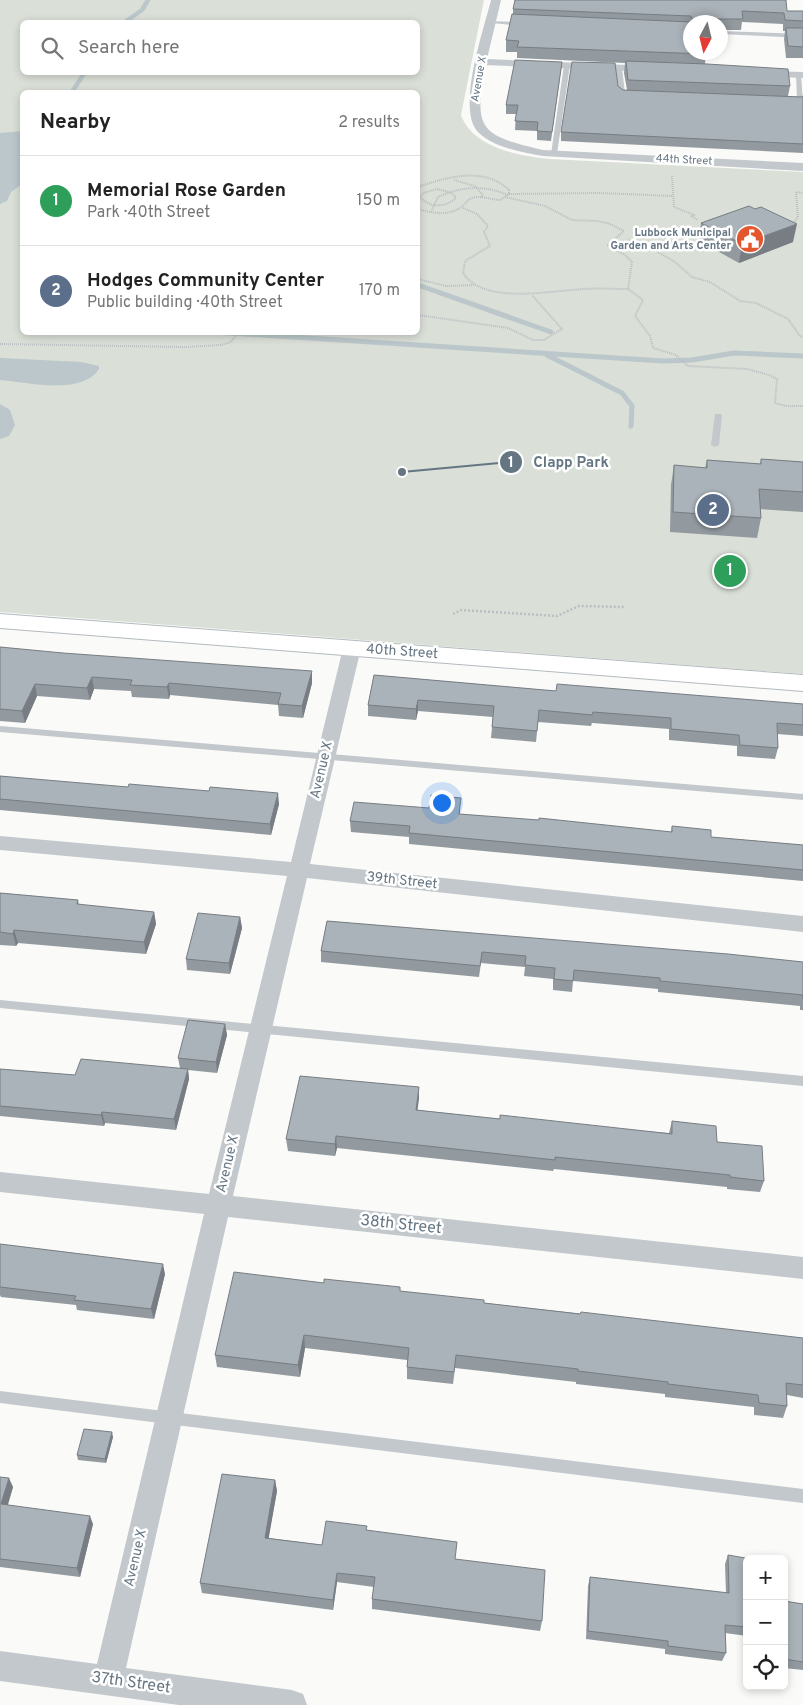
<!DOCTYPE html>
<meta charset="utf-8">
<style>
:root{--surface:#fff;--page:#f6f6f6;--text:#222;--muted:#767676;--line:#e0e0e0;--accent:#111827}
body{margin:0;font-family:Overpass,sans-serif;background:var(--page);color:var(--text)}
.controls{position:absolute;right:15px;bottom:15px;display:grid;overflow:hidden;border-radius:8px;box-shadow:0 2px 8px #0003}
.controls button{width:45px;height:45px;display:grid;place-items:center;padding:0;border:0;border-bottom:1px solid var(--line);background:var(--surface);color:var(--text);font:25px sans-serif}
.compass{position:absolute;left:683px;top:15px;width:45px;height:45px;border-radius:50%;background:var(--surface);box-shadow:0 2px 8px #0003;rotate:187deg}
.you{position:absolute;left:441px;top:802px;width:18px;height:18px;margin:-12px;border:4px solid #fff;border-radius:50%;background:#1a73e8;box-shadow:0 0 0 8px #1a73e833}
.badge{display:grid;place-items:center;width:32px;height:32px;border-radius:50%;background:var(--accent);color:#fff;font-size:16px;font-weight:700}
.pin{position:absolute;translate:-50% -50%;border:2px solid #fff;box-shadow:0 1px 5px #0006}
.list{margin:0;padding:0;list-style:none}
h2{display:flex;justify-content:space-between;align-items:center;height:65px;margin:0;padding:0 20px;font-size:21px}
h2 small{font-size:16px;font-weight:400;color:var(--muted)}
.list li{display:grid;grid-template-columns:32px 1fr auto;gap:15px;align-items:center;box-sizing:border-box;height:90px;padding:0 20px;border-top:1px solid var(--line)}
.list b{display:block;font-size:19px;white-space:nowrap}
.list p{margin:0;font-size:16px;white-space:nowrap;color:var(--muted)}
.list em{font-size:16px;font-style:normal;color:var(--muted)}
.icon{flex:none;width:28px;height:28px;fill:none;stroke:currentColor;stroke-width:2;stroke-linecap:round;stroke-linejoin:round}
.map{position:relative;flex:none;width:803px;height:1705px;overflow:hidden}
.search{position:absolute;background:var(--surface);box-shadow:0 2px 8px #0003;left:20px;top:20px;width:400px;height:55px;display:flex;align-items:center;gap:12px;box-sizing:border-box;padding:0 18px;border-radius:8px;color:var(--muted);font-size:19px}
.panel{position:absolute;background:var(--surface);box-shadow:0 2px 8px #0003;left:20px;top:90px;width:400px;height:245px;border-radius:8px}
.map>svg:first-child{display:block}
</style>
<div class="map">
<svg width="803" height="1705" viewBox="0 0 803 1705">
<rect width="100%" height="100%" fill="#fafaf8"/>
<path fill="#dadfd7" fill-rule="evenodd" d="M0,0H484L461,115C473,148 519,156 550,159L803,172V674L0,612ZM22,22H418V72H22ZM22,92H418V332H22Z"/>
<g fill="#bbc7cb">
<path d="M22,131V184L11,192L7,201L0,204V133Z"/>
<path d="M0,358L81,362L99,366V369C81,396 27,382 0,380Z"/>
<path d="M0,404L10,410L15,425L9,436L0,439Z"/>
</g>
<g fill="none" stroke-linecap="round" stroke-linejoin="round">
<g stroke="#bbc7cb" stroke-width="4.5">
<path d="M125,22L142,10L148,0"/>
<path d="M72,92L85,72"/>
</g>
<g stroke="#bbc7cb" stroke-width="5">
<path d="M418,285L551,332"/>
<path d="M214,332L663,361L692,360L734,353L803,356"/>
<path d="M547,355L622,393L632,406L631,426"/>
</g>
<defs>
<path id="secondary" d="M0,614L803,675V691L0,628Z"/>
</defs>
<use href="#secondary" stroke="#b3babf" stroke-width="2"/>
<g stroke="#bbbfc2" stroke-width="2" stroke-dasharray="1 1" stroke-linecap="butt">
<path d="M672,176L674,207L694,215L691,216L698,220"/>
<path d="M454,180L475,186L482,194V198"/>
<path d="M418,187C447,177 484,166 509,190V194L500,200C492,200 481,195 472,198C468,199 465,205 460,208C447,216 432,213 418,209"/>
<path d="M437,189L452,193L456,198C445,208 430,208 420,197L423,193Z"/>
<path d="M509,194L600,193L673,196"/>
<path d="M505,197L545,206L572,220L598,221L610,224L624,231L615,239L617,242L607,245L625,255L632,262L628,289L643,300L635,316L650,336L653,348L676,355L688,366L747,369L769,375L777,379L775,403L786,406H803"/>
<path d="M463,208L477,214L488,226L484,232L490,246L465,261L463,273C485,306 552,290 585,289C599,288 614,289 628,289"/>
<path d="M431,212L438,197C462,186 484,185 508,195"/>
<path d="M792,225L798,217L796,192L803,193"/>
<path d="M617,242L631,240L645,248L654,250L675,262L692,277L710,282L740,301L756,303L788,319L800,336L803,337"/>
<path d="M418,279L446,286L475,285"/>
<path d="M418,315L508,328L533,340H544L562,329L532,295"/>
<path d="M0,344L185,347L221,345L231,342L238,332"/>
</g>
<path stroke="#bbbfc2" stroke-width="2.5" stroke-dasharray="2 2" stroke-linecap="butt" d="M453,614L461,610L557,616L579,606L624,607"/>
<g fill="#c3c8cc" fill-rule="evenodd">
<path d="M489,21L522,22L525,24L522,26L491,23Z"/>
<path d="M720,31L803,34V38L720,34Z"/>
<path d="M567,63L570,65L557,154L554,156L551,154L564,65Z"/>
<path d="M619,66L622,68L625,93L631,94V96L622,97L619,95L616,68Z"/>
<path d="M796,74L801,75L803,102L800,104L790,102L797,100Z"/>
<path d="M715,414H721L722,416L719,445L715,447L711,445Z"/>
<path d="M0,726L803,794V800L0,732Z"/>
<path d="M0,1000L803,1076V1086L0,1008Z"/>
<path d="M0,1391L803,1489V1503L0,1403Z"/>
</g>
<g fill="#c3c8cc" fill-rule="evenodd">
<path d="M491,0H501L487,59L652,66L657,69L652,72L485,65C474,130 479,135 543,150L803,163V171L543,156C522,152 495,148 479,133C455,111 484,29 491,0Z"/>
<path d="M763,71L803,72V78L759,76L758,74L759,72Z"/>
<path d="M352,642L358,644L361,648L310,864L803,916V932L307,878L233,1196L803,1257V1279L228,1217L126,1668L292,1690L303,1694L307,1705H179L0,1681V1651L97,1664L204,1214L0,1192V1172L209,1194L287,876L0,850V836L291,862L343,648L346,644Z"/>
</g>
<use href="#secondary" fill="#fff" fill-rule="evenodd"/>
</g>
<g fill="#929a9f">
<path d="M513,9L803,11V58H786L784,39L785,31H783V24L742,22L741,30H720V22H690L706,52L705,64L790,86L788,96L801,97L803,96V153L561,141V132L618,86L623,90H627L624,73L625,63L517,58V52H506V40L513,15Z"/>
<path d="M562,62L551,141L537,140V131L515,130L516,114H506V105Z"/>
<path d="M701,223L793,242L739,263L699,241Z"/>
<path d="M761,459L803,462V512L760,509L761,518L757,538L670,532L671,485L674,465L705,468L707,460L760,464Z"/>
<path d="M0,647L312,683L303,718L279,716L278,705L170,695L169,699L132,697L131,691L94,689L90,700L37,696L25,723L0,721Z"/>
<path d="M374,675L556,691L803,704V736L777,734L778,748L775,759L737,756V746L669,740V729L592,723L591,726L538,722L536,742L491,738L493,717L418,711L416,720L368,716V705Z"/>
<path d="M0,776L279,804L271,835L0,810Z"/>
<path d="M429,808L460,809V814L671,832L672,826L711,837L803,845V881L409,844V837L351,832L350,821Z"/>
<path d="M0,893L78,900L79,905L154,912L156,924L146,954L18,943L16,946L0,945Z"/>
<path d="M240,917L242,928L230,974L187,970L186,959Z"/>
<path d="M327,921L803,962V1010H800V1006L658,992V989L573,981L572,992L553,990V979L524,976L525,967L481,963L479,977L321,962V951Z"/>
<path d="M225,1024L227,1035L217,1073L188,1070L189,1079L176,1130L105,1123L104,1126L0,1116V1069L75,1075L180,1068L178,1058Z"/>
<path d="M419,1098L417,1110L500,1119L669,1133L672,1121L717,1142L764,1181L760,1192L727,1189V1187L554,1169L553,1171L337,1148L335,1156L288,1151L286,1139Z"/>
<path d="M0,1244L165,1274L154,1319L77,1310L76,1305L1,1297L0,1295Z"/>
<path d="M324,1283L400,1291L484,1303L803,1338V1398L787,1395V1406L783,1418L754,1415V1407L665,1397V1394L576,1384V1382L455,1368L453,1384L407,1379V1360L305,1348L300,1377L217,1367L215,1355Z"/>
<path d="M113,1437L106,1463L78,1460L77,1455Z"/>
<path d="M0,1477L13,1487L8,1505L93,1524L80,1577L0,1567Z"/>
<path d="M275,1480L277,1491L268,1538L322,1545L367,1530L456,1559L542,1621L540,1631L372,1609V1599L374,1587L337,1582L333,1610L202,1593L200,1583Z"/>
<path d="M728,1555L747,1559V1636L725,1633L726,1653L722,1661L665,1654V1649L586,1639L588,1586L590,1577L726,1593L725,1564Z"/>
<path d="M784,1601L803,1604V1670L784,1668Z"/>
</g>
<g fill="#777d82">
<path d="M797,224L793,242L739,263L742,244Z"/>
<path d="M312,671V683L303,718L302,706Z"/>
<path d="M92,677L94,689L90,700L87,688Z"/>
<path d="M169,683L170,695L169,699L167,687Z"/>
<path d="M35,684L37,696L25,723L22,711Z"/>
<path d="M418,700V711L416,720V709Z"/>
<path d="M278,793L279,804L271,835L270,824Z"/>
<path d="M154,912L156,924L146,954L144,942Z"/>
<path d="M240,917L242,928L230,974L229,963Z"/>
<path d="M14,930L18,943L16,946L13,934Z"/>
<path d="M225,1024L227,1035L217,1073L216,1062Z"/>
<path d="M188,1069L189,1079L176,1130L174,1119Z"/>
<path d="M419,1087V1098L416,1122V1110Z"/>
<path d="M102,1112L105,1123L104,1126L101,1115Z"/>
<path d="M336,1136L337,1148L335,1156V1144Z"/>
<path d="M163,1264L165,1274L154,1319L151,1309Z"/>
<path d="M304,1335L305,1348L300,1377L298,1365Z"/>
<path d="M112,1432L113,1437L106,1463L105,1459Z"/>
<path d="M9,1478L13,1487L5,1513L1,1504Z"/>
<path d="M275,1480L277,1491L267,1548L265,1538Z"/>
<path d="M90,1516L93,1524L80,1577L77,1568Z"/>
<path d="M337,1573V1582L333,1610V1600Z"/>
</g>
<g fill="#aab3b9" stroke="#777d82">
<path d="M515,0H786L787,11H803V21L785,20L784,13L742,11L743,19H705L706,22H690V52H706V54L517,47L519,41L506,40L512,14L691,22L693,21L691,16L513,9Z"/>
<path d="M786,28H803V47L788,46Z"/>
<path d="M515,60L562,62L552,132L537,131L538,122L515,121L518,105H506Z"/>
<path d="M626,61L707,64L788,69L790,86L628,80Z"/>
<path d="M572,62L615,63L618,86L623,90L801,97L803,96V144L561,132Z"/>
<path d="M749,206L755,209L761,207L797,224L742,244L701,223Z"/>
<path d="M761,459L803,462V492L759,489L761,518L673,512L674,465L707,468V460L761,464Z"/>
<path d="M0,647L63,653L312,671L302,706L278,704L281,693L169,683L167,687L130,685L132,680L92,677L87,688L35,684L22,711L0,709Z"/>
<path d="M374,675L556,691L557,684L803,704V725L777,723L778,748L740,745L739,735L671,729V718L593,712L592,715L539,710L537,731L492,727L494,706L418,700L416,709L368,705Z"/>
<path d="M0,776L128,787L129,784L209,791L210,787L278,793L270,824L0,799Z"/>
<path d="M431,795L461,798L459,814L539,820V818L672,832V826L711,830V837L803,845V870L409,833L410,826L350,821L354,802L429,808Z"/>
<path d="M0,893L78,900L77,904L154,912L144,942L14,930L13,934L0,932Z"/>
<path d="M198,913L240,917L229,963L186,959Z"/>
<path d="M327,921L728,954L803,962V999V995L660,981V978L574,970L573,981L554,979L555,968L525,965L526,956L482,952L480,966L321,951Z"/>
<path d="M188,1020L225,1024L216,1062L178,1058Z"/>
<path d="M81,1059L188,1069L174,1119L102,1112L101,1115L0,1106V1069L75,1075Z"/>
<path d="M300,1076L419,1087L416,1110L500,1119V1115L672,1134V1121L716,1126L717,1142L762,1146L764,1181L730,1177V1175L555,1157V1160L336,1136L335,1144L286,1139Z"/>
<path d="M0,1244L163,1264L151,1309L74,1300L76,1296L0,1287Z"/>
<path d="M234,1272L324,1283V1279L400,1287V1291L484,1300V1303L580,1314L581,1312L803,1338V1385L786,1383L787,1406L759,1403L758,1395L668,1384V1382L578,1371V1369L456,1355L454,1372L407,1367L409,1348L304,1335L298,1365L215,1355Z"/>
<path d="M84,1429L112,1432L105,1459L77,1455Z"/>
<path d="M222,1474L275,1480L265,1538L322,1545L326,1521L367,1526L366,1530L457,1542L455,1559L545,1570L542,1621L372,1599L375,1577L337,1573L333,1600L200,1583Z"/>
<path d="M0,1477L9,1478L1,1504L90,1516L77,1568L0,1559Z"/>
<path d="M728,1555L751,1559H747V1627L725,1625L726,1653L668,1646V1641L588,1631L590,1577L729,1593Z"/>
<path d="M784,1601L803,1604V1662L784,1659Z"/>
</g>
<defs>
<symbol id="civic-disc" viewBox="-11 -11 22 22"><circle r="9.5" fill="#e4572e" stroke="#fff"/><path d="M-.6-6.5H3V-4.5H.6V-3L4-1V1h2V6H-6V1h2V-1L-.6-3ZM-1.2 2.5V6h2.4V2.5Z" fill="#fff"/></symbol>
</defs>
<g fill-rule="evenodd">
<use href="#civic-disc" x="734" y="223" width="32" height="32"/>
</g>
<g text-anchor="middle" dominant-baseline="central" stroke-width="5" stroke-linejoin="round" paint-order="stroke">
<g font-size="11" fill="#657683" stroke="#fff">
<text transform="translate(479 79) rotate(-80)">Avenue X</text>
<text transform="translate(684 160) rotate(3)">44th Street</text>
</g>
<g font-size="11" font-weight="bold" fill="#657683" stroke="#fff" text-anchor="end">
<text x="731" y="233">Lubbock Municipal<tspan x="731" dy="13">Garden and Arts Center</tspan></text>
</g>
<g font-size="14" fill="#657683" stroke="#fff">
<text transform="translate(402 652) rotate(4)">40th Street</text>
<text transform="translate(322 770) rotate(-77)">Avenue X</text>
<text transform="translate(402 881) rotate(6)">39th Street</text>
<text transform="translate(228 1164) rotate(-77)">Avenue X</text>
<text transform="translate(136 1558) rotate(-77)">Avenue X</text>
</g>
<g font-size="16" fill="#657683" stroke="#fff">
<text transform="translate(401 1225) rotate(6)">38th Street</text>
<text transform="translate(131 1683) rotate(8)">37th Street</text>
</g>
</g>
<path fill="none" stroke="#657683" stroke-width="2" d="M402 472L511 462"/>
<g fill="#657683" stroke="#fff" stroke-width="2">
<circle cx="402" cy="472" r="5"/>
<circle cx="511" cy="462" r="12"/>
</g>
<g font-size="15" text-anchor="middle" font-weight="bold" fill="#fff">
<text x="511" y="467">1</text>
</g>
<g font-size="15" text-anchor="middle" font-weight="bold" fill="#657683" stroke="#fff" stroke-width="5" stroke-linejoin="round" paint-order="stroke">
<text x="571" y="467">Clapp Park</text>
</g>
</svg>
<div class="controls">
<button>+</button>
<button>−</button>
<button><svg class="icon" aria-label="locate" viewBox="0 0 24 24"><circle cx="12" cy="12" r="6"/><path d="M12 2v4M12 18v4M2 12h4M18 12h4"/></svg></button>
</div>
<svg class="compass" viewBox="-18 -18 36 36"><path d="M0-13l5 13h-10z" fill="#e53935"/><path d="M0 13l5-13h-10z" fill="#767676"/></svg>
<div class="you"></div>
<div class="pin badge" style="left:730px;top:571px;background:#2e9e5b">1</div>
<div class="pin badge" style="left:713px;top:510px;background:#5c6f8a">2</div>
<div class="search"><svg class="icon" aria-label="search" viewBox="0 0 24 24"><circle cx="10" cy="10" r="6"/><path d="M15 15l6 6"/></svg>Search here</div>
<section class="panel">
<h2>Nearby<small>2 results</small></h2>
<ul class="list">
<li><span class="badge" style="background:#2e9e5b">1</span><div><b>Memorial Rose Garden</b><p>Park · 40th Street</p></div><em>150 m</em></li>
<li><span class="badge" style="background:#5c6f8a">2</span><div><b>Hodges Community Center</b><p>Public building · 40th Street</p></div><em>170 m</em></li>
</ul>
</section>
</div>
